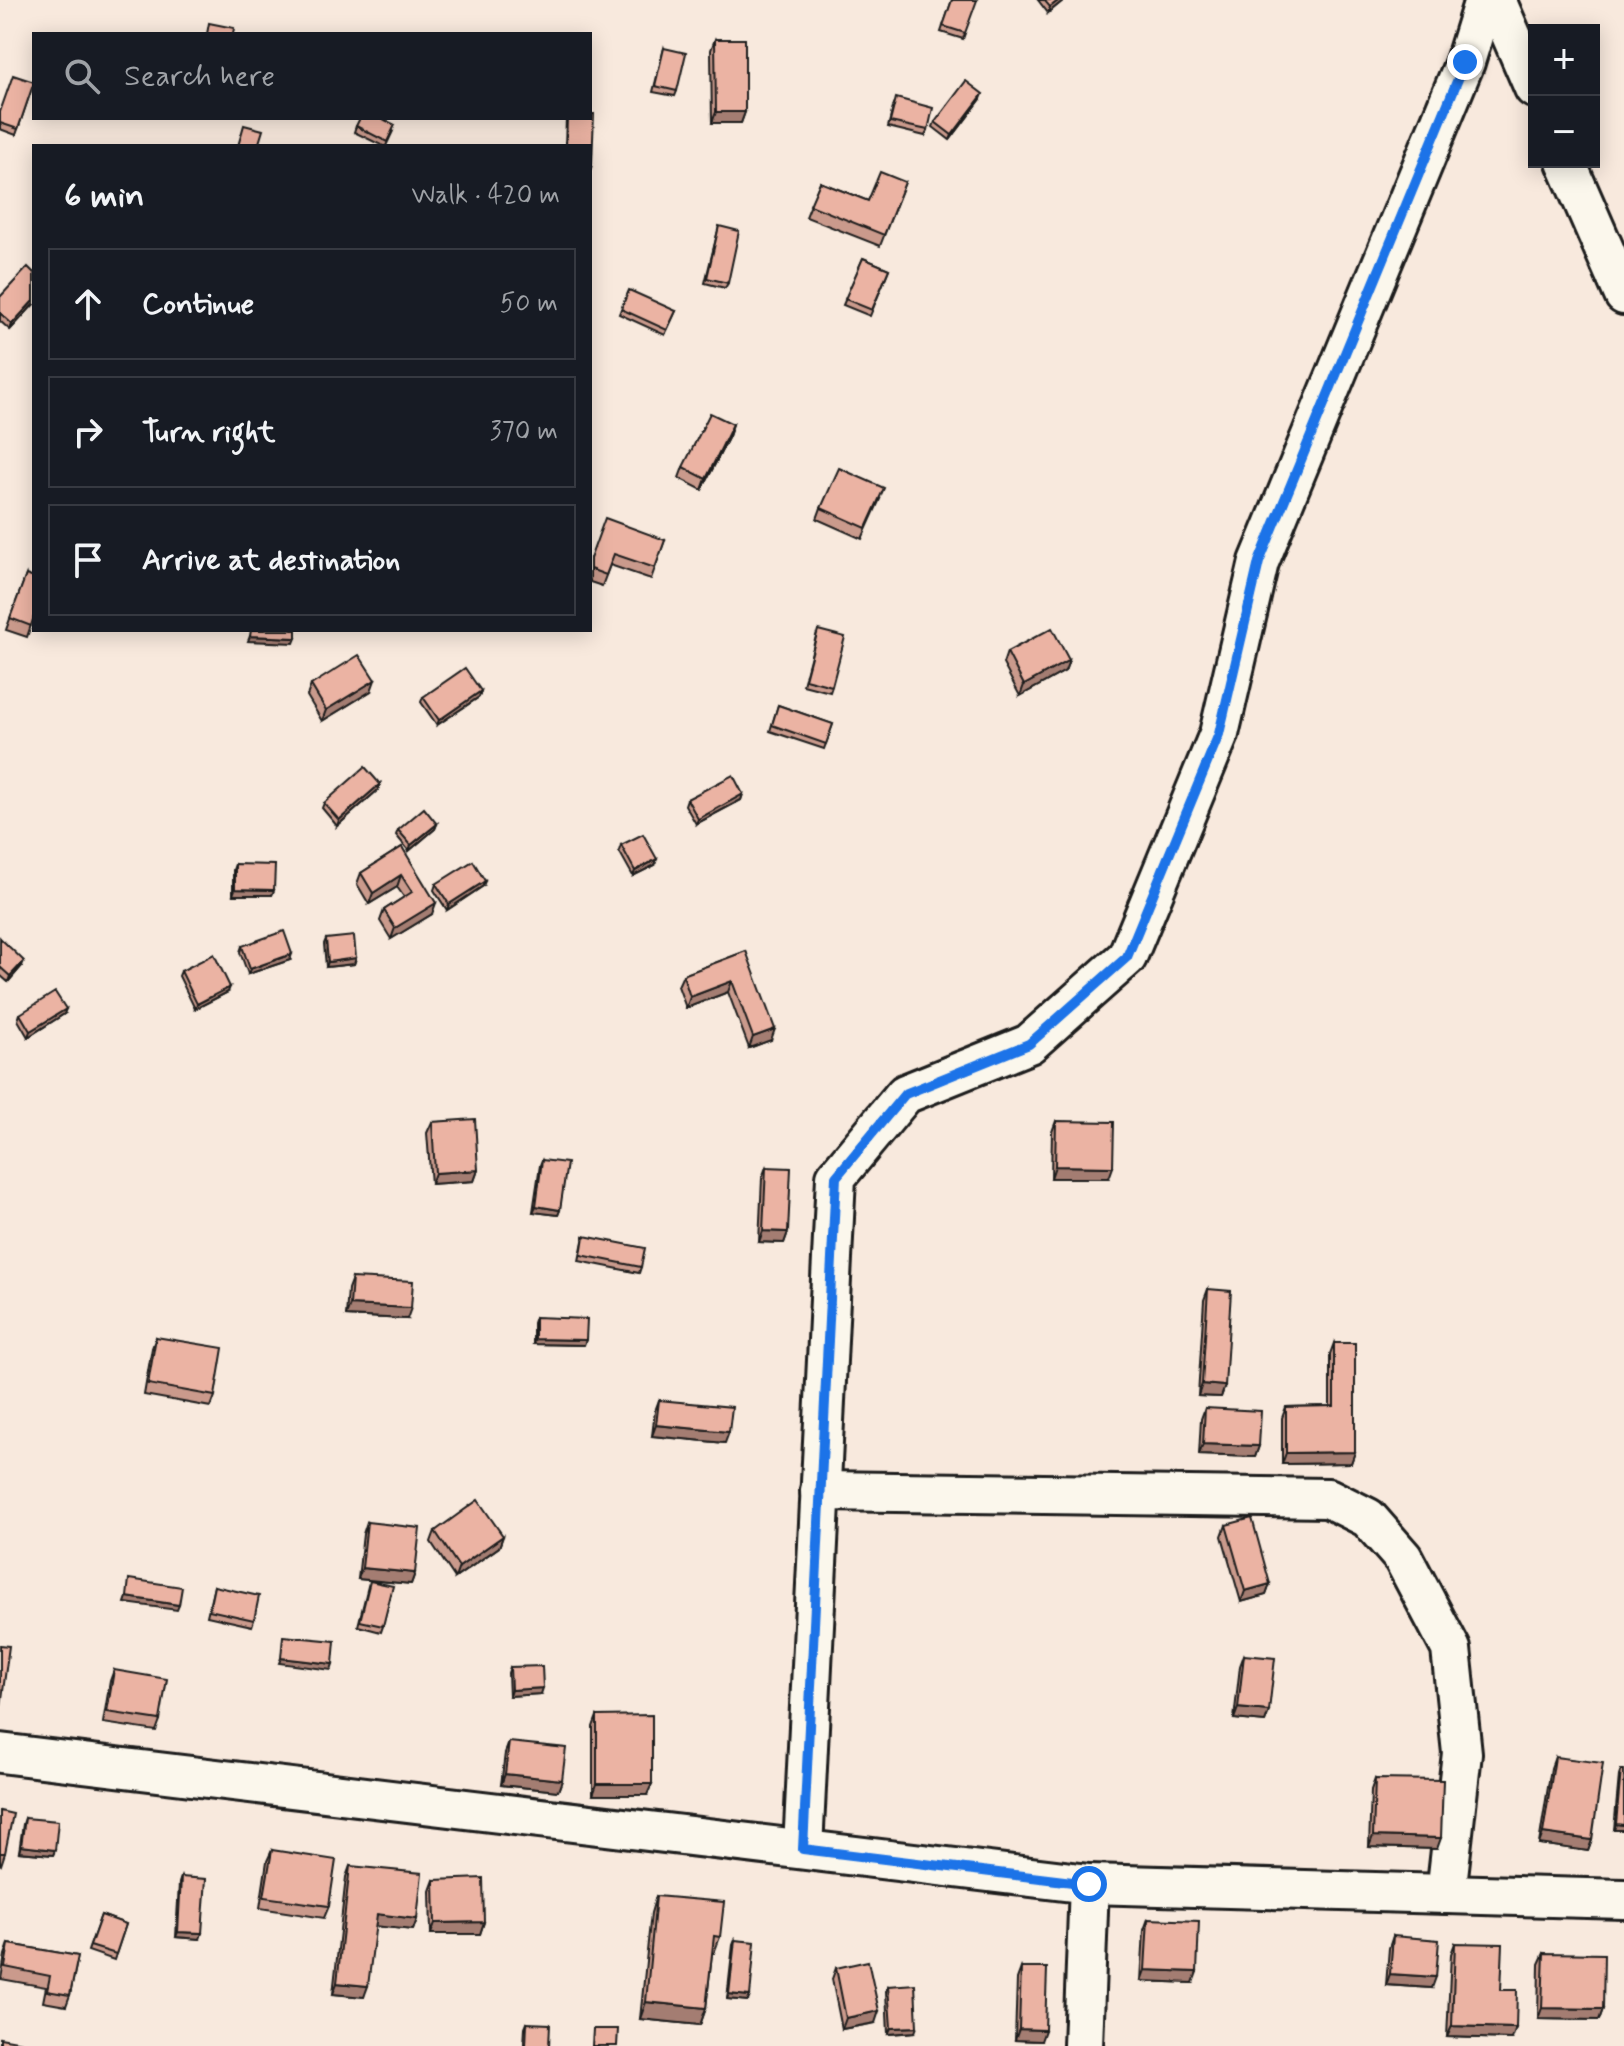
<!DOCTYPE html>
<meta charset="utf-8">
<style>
:root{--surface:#171b24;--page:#20242c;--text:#f1f3f6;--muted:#9ea1a6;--line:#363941}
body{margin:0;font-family:Mynerve,sans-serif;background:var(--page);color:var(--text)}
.controls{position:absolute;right:24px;top:24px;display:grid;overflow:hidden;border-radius:0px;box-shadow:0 4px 20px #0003}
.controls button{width:72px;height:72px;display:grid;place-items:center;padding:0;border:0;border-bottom:2px solid var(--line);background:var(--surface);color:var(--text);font:40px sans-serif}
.stop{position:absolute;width:24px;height:24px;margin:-18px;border:6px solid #1a73e8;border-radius:50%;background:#fff}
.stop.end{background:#1a73e8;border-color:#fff;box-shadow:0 2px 8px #0008}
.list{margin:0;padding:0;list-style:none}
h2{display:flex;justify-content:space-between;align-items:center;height:104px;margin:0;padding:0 32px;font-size:34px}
h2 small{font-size:26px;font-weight:400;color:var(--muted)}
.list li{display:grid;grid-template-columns:52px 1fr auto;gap:24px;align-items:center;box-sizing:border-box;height:112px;margin:0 16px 16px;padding:0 16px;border:2px solid var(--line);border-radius:0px}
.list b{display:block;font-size:30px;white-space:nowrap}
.list em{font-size:26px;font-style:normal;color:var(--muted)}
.icon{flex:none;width:44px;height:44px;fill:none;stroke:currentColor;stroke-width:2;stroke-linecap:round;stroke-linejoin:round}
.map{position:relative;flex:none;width:1624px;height:2046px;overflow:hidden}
.search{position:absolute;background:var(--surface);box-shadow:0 4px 20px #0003;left:32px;top:32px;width:560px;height:88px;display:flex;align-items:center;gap:20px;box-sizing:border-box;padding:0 28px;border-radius:0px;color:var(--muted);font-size:30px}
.panel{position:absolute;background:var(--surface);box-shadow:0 4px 20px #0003;left:32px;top:144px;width:560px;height:488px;border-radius:0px}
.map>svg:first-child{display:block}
</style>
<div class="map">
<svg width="1624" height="2046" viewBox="0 0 1624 2046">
<rect width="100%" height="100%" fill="#f8e9dd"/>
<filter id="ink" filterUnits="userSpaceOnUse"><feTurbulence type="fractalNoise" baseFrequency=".0125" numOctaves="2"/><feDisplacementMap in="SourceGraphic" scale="16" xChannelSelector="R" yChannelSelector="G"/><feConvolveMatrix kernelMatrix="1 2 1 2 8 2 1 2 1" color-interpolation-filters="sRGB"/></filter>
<g filter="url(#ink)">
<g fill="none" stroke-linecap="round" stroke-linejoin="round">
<defs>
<g id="minor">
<path d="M1496,0L1534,88"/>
<path d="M1566,162L1624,295"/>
<path d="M820,1491L1328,1498L1368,1518L1403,1558L1451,1649L1462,1753L1446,1894"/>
<path d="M0,1753L1089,1884L1624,1899"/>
<path d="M803,1849L836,1177L905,1094L1029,1044L1127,957L1219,734L1259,562L1465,62L1484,0"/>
<path d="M1083,2046L1089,1884"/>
</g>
</defs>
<use href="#minor" stroke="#1c1c1c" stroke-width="44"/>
<use href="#minor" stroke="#fbf7ec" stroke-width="38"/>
</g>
<g fill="#ca9a8c" stroke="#1c1c1c" stroke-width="2">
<path d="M952,0L965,33L963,39L941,32Z"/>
<path d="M1038,0H1064L1048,13Z"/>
<path d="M715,39L745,112L741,123H712L711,50Z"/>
<path d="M664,48L677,91L675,96L653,92Z"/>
<path d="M34,82L16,135L0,129V112Z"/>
<path d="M981,99L950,140L933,127L935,122Z"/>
<path d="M894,104L928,130L925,136L888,127Z"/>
<path d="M566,118H590L592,165L590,171V146H565Z"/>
<path d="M356,126L393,131L386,146H383L354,132Z"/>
<path d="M820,182L868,201L905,182L880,246L806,217Z"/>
<path d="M719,226L728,283L725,288L705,283Z"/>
<path d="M863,258L889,269L870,316L843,305Z"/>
<path d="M34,273V304L10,330L0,321V297Z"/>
<path d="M621,309L676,311L665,335L619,314Z"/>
<path d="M733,424L729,436L702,490L679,478L683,467Z"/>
<path d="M880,499L862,539L817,519L821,508Z"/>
<path d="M665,540L651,579L610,565L602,586L590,582V558Z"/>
<path d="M26,575L34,616L27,637L6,630Z"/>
<path d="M816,636L832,686L830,692L803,685Z"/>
<path d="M1007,652L1069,660L1065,671L1020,696L1003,664Z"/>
<path d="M311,685L371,691L322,721L307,696Z"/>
<path d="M481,691L479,697L437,725L421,702L423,697Z"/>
<path d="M778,705L833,724L824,749L770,731Z"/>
<path d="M380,784L378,790L337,826L322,808L324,803Z"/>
<path d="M743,794L741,800L696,824L685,805L687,799Z"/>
<path d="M437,824L435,829L409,851L396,835L398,830Z"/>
<path d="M621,845L655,865L633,876L619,851Z"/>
<path d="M402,847L432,914L391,939L380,921L384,910L404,897L397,887L369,904L357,884L361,873Z"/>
<path d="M235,864L274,890L272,895H233V870Z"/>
<path d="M436,884L483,886L447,910L434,890Z"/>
<path d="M0,938L22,966L8,982L0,975Z"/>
<path d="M326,939L356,958L354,964L326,967L324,944Z"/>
<path d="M242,946L290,960L248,974L240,952Z"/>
<path d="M746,951L771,1040L749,1048L728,992L686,1008L678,986L683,975Z"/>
<path d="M181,971L228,992L195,1009L179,976Z"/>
<path d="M20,1014H64L28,1037L18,1020Z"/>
<path d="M1056,1121L1109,1178H1051L1052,1132Z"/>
<path d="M432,1122L478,1170L474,1181L431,1184L427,1133Z"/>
<path d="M542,1160L560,1210L558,1215L533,1212L540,1165Z"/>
<path d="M766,1167L788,1232L784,1243L759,1242L762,1178Z"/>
<path d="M584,1236L641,1267L639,1273L579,1261Z"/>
<path d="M352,1278L407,1319L346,1316L348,1289Z"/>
<path d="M1208,1289L1225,1386L1221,1397L1198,1396L1204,1300Z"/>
<path d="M535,1317L584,1345L533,1344V1323Z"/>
<path d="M156,1337L215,1396L211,1407L144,1395L152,1348Z"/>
<path d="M1334,1343L1355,1452L1351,1463L1282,1464V1418L1286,1407L1330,1406V1354Z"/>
<path d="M659,1400L725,1443L652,1436L655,1411Z"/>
<path d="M1205,1408L1259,1446L1255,1457L1199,1455L1201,1419Z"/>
<path d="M367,1522L415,1573L411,1584L358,1579L363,1534Z"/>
<path d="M1226,1525L1270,1584L1266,1595L1241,1602L1222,1536Z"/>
<path d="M435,1531L503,1536L499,1547L455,1578L431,1542Z"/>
<path d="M214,1586L254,1620L252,1626L207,1616Z"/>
<path d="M368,1586L383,1626L381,1632L358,1626Z"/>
<path d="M1244,1655L1269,1711L1265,1722L1234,1719L1240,1666Z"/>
<path d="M510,1667L541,1694L509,1696L508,1673Z"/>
<path d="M114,1670L160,1720L156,1731L103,1723L110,1681Z"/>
<path d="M597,1716L647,1795H593V1727Z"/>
<path d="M509,1742L562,1780L558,1791L501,1785L505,1753Z"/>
<path d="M1555,1757L1592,1840L1588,1851L1539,1844L1551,1768Z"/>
<path d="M1621,1770L1624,1830H1614L1619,1776Z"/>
<path d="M1375,1779L1437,1849L1369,1847L1371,1790Z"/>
<path d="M0,1811L5,1853L1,1865L0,1864Z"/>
<path d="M25,1818L55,1850L53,1855L19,1852L23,1824Z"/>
<path d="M272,1850L329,1906L324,1918L260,1908L267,1861Z"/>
<path d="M350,1866L417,1919L413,1930L375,1926L364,1997L333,1994L346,1877Z"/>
<path d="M181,1877L200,1939L176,1937L179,1883Z"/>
<path d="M434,1880L484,1922L480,1934H431L430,1891Z"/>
<path d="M656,1896L720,1937L714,1953H712L706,2008L700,2025L640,2019L651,1913Z"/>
<path d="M101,1915L126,1924L114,1960L88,1951Z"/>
<path d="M1148,1919L1193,1983L1141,1981L1144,1930Z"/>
<path d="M1393,1936L1432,1988L1386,1985L1389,1948Z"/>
<path d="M735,1940L748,2001L727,1999L733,1945Z"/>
<path d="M1455,1943L1512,2039L1447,2037L1451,1954Z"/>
<path d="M9,1944L78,1956L70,1995L66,2006L43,2002L46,1987L1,1979L5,1955Z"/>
<path d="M1544,1953L1603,2009L1599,2020L1538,2019L1539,1964Z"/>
<path d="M836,1968L875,2023L842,2029L832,1979Z"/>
<path d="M1021,1968L1041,2041L1015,2040L1017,1979Z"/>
<path d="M888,1986L915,2032L888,2034L886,1991Z"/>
<path d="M527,2023L549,2046H524L525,2028Z"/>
</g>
<g fill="#a47d72" stroke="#1c1c1c" stroke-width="2">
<path d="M1059,0H1064L1048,13L1050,7Z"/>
<path d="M983,94L981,99L950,140L952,135Z"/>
<path d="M716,112H745L741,123H712Z"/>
<path d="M34,300V304L10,330L12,324Z"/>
<path d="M733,424L729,436L702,490L706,479Z"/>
<path d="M250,636L296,638L294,643L248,641Z"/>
<path d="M1069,660L1065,671L1020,696L1024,685Z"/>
<path d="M375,680L371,691L322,721L326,710Z"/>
<path d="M481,691L479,697L437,725L439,720Z"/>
<path d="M380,784L378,790L337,826L339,820Z"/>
<path d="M743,794L741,800L696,824L698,819Z"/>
<path d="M437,824L435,829L409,851L411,845Z"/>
<path d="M657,859L655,865L633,876L635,871Z"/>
<path d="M401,875L397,887L369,904L373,893Z"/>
<path d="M485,881L483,886L447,910L449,904Z"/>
<path d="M235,889L274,890L272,895H233Z"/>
<path d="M436,903L432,914L391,939L395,928Z"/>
<path d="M292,954L290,960L248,974L250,969Z"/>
<path d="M356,958L354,964L326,967L328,962Z"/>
<path d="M24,961L22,966L8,982L10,976Z"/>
<path d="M732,981L728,992L686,1008L690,997Z"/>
<path d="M230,987L228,992L195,1009L197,1004Z"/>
<path d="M66,1009L64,1014L28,1037L30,1031Z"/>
<path d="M775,1029L771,1040L749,1048L753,1037Z"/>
<path d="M1055,1166L1113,1167L1109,1178H1051Z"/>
<path d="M478,1170L474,1181L431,1184L435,1173Z"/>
<path d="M536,1206L560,1210L558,1215L533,1212Z"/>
<path d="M763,1231L788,1232L784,1243L759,1242Z"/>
<path d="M350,1305L411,1308L407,1319L346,1316Z"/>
<path d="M535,1339L586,1340L584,1345L533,1344Z"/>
<path d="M1202,1384L1225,1386L1221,1397L1198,1396Z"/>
<path d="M656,1425L729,1432L725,1443L652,1436Z"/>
<path d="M1203,1444L1259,1446L1255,1457L1199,1455Z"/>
<path d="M1355,1452L1351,1463L1282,1464L1286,1453Z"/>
<path d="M503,1536L499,1547L455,1578L459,1567Z"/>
<path d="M362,1568L415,1573L411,1584L358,1579Z"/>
<path d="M1270,1584L1266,1595L1241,1602L1245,1591Z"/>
<path d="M127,1597L179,1605L177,1610L125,1603Z"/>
<path d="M281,1658L333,1664L331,1670L279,1663Z"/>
<path d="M543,1688L541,1694L509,1696L511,1690Z"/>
<path d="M1238,1708L1269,1711L1265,1722L1234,1719Z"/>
<path d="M505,1774L562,1780L558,1791L501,1785Z"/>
<path d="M597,1784H652L647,1795H593Z"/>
<path d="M1616,1824L1624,1825V1830H1614Z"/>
<path d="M1543,1833L1592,1840L1588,1851L1539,1844Z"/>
<path d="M1373,1836L1441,1838L1437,1849L1369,1847Z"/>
<path d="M21,1846L55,1850L53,1855L19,1852Z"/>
<path d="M377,1914L417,1919L413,1930L373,1926Z"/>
<path d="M484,1922L480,1934H431L435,1923Z"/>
<path d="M178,1932L202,1933L200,1939L176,1937Z"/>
<path d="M1145,1970L1197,1972L1193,1983L1141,1981Z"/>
<path d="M1390,1974L1436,1977L1432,1988L1386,1985Z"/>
<path d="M337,1983L368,1986L364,1997L333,1994Z"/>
<path d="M729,1994L750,1996L748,2001L727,1999Z"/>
<path d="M646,2002L706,2008L700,2025L640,2019Z"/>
<path d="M1542,2008L1603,2009L1599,2020L1538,2019Z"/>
<path d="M879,2011L875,2023L842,2029L846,2018Z"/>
<path d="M1452,2026L1516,2028L1512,2039L1447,2037Z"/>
<path d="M917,2027L915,2032L888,2034L891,2028Z"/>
<path d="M1019,2029L1045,2030L1041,2041L1015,2040Z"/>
</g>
<g fill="#ebb3a3" stroke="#1c1c1c" stroke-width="2">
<path d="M952,0H977L965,33L943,26Z"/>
<path d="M1044,0H1059L1050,7Z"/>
<path d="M209,23L234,28L233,34H207Z"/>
<path d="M715,39H745V112H716Z"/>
<path d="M664,48L686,53L677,91L655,86Z"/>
<path d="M13,75L34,82L18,129L0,123V112Z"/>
<path d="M966,81L983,94L952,135L935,122Z"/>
<path d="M896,98L933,108L928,130L890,122Z"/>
<path d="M590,114H594L592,165H590V146H566L567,118H590Z"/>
<path d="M360,118H381L395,125L387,142L356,126Z"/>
<path d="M244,125L263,130L258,146H238Z"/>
<path d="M880,172L905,182L884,235L810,205L820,182L868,201Z"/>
<path d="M719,226L739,231L728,283L707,278Z"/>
<path d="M863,258L889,269L872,310L845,299Z"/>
<path d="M28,267L34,273V300L12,324L0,313V297Z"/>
<path d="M629,290L676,311L667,330L621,309Z"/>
<path d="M710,413L733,424L706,479L683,467Z"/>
<path d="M839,468L884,488L866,528L821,508Z"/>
<path d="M605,518L665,540L655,568L614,554L606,575L590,569V559Z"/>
<path d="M26,575L34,578V616L31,626L10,618Z"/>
<path d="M1052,628L1069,660L1024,685L1007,652Z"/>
<path d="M251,630H296V638L250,636Z"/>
<path d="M818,630L845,637L832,686L805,679Z"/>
<path d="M359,655L375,680L326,710L311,685Z"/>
<path d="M465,668L481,691L439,720L423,697Z"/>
<path d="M778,705L833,724L826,744L772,725Z"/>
<path d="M365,767L380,784L339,820L324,803Z"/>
<path d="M733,775L743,794L698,819L687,799Z"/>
<path d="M424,808L437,824L411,845L398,830Z"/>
<path d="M643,834L657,859L635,871L621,845Z"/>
<path d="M402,847L436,903L395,928L384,910L412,892L401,875L373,893L361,873Z"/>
<path d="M473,861L485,881L449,904L436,884Z"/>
<path d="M235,864L275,865L274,890L235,889Z"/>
<path d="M284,931L292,954L250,969L242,946Z"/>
<path d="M354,936L356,958L328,962L326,939Z"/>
<path d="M0,938L24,961L10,976L0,967Z"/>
<path d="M746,951L775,1029L753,1037L732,981L690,997L683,975Z"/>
<path d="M214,954L230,987L197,1004L181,971Z"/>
<path d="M55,992L66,1009L30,1031L20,1014Z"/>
<path d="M475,1119L478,1170L435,1173L432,1122Z"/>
<path d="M1056,1121L1114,1122L1113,1167L1055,1166Z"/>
<path d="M542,1160L567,1163L560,1210L536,1206Z"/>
<path d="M766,1167L791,1168L788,1232L763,1231Z"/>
<path d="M584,1236L645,1248L641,1267L581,1255Z"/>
<path d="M352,1278L413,1281L411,1308L350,1305Z"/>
<path d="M1208,1289L1231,1291L1225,1386L1202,1384Z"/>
<path d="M535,1317L587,1319L586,1340L535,1339Z"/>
<path d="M156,1337L223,1348L215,1396L148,1384Z"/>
<path d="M1334,1343H1355V1452L1286,1453V1407L1334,1406Z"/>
<path d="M659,1400L732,1407L729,1432L656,1425Z"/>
<path d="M1205,1408L1261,1411L1259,1446L1203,1444Z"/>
<path d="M478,1500L503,1536L459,1567L435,1531Z"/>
<path d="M1252,1518L1270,1584L1245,1591L1226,1525Z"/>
<path d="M367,1522L420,1528L415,1573L362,1568Z"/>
<path d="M129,1579L182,1587L179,1605L127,1597Z"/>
<path d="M370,1581L393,1586L383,1626L360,1621Z"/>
<path d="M214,1586L259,1596L254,1620L209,1610Z"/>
<path d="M283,1636L335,1641L333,1664L281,1658Z"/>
<path d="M0,1645L9,1646L0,1714Z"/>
<path d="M1244,1655L1275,1658L1269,1711L1238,1708Z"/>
<path d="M542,1666L543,1688L511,1690L510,1667Z"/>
<path d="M114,1670L167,1679L160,1720L107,1712Z"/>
<path d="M652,1715V1784H597V1716Z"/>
<path d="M509,1742L566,1748L562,1780L505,1774Z"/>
<path d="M1555,1757L1603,1763L1592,1840L1543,1833Z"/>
<path d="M1621,1770H1624V1825L1616,1824Z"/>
<path d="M1375,1779L1443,1780L1441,1838L1373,1836Z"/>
<path d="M0,1811L13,1814L5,1853H0Z"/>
<path d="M25,1818L58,1821L55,1850L21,1846Z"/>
<path d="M272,1850L336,1860L329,1906L264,1897Z"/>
<path d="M350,1866L422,1873L417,1919L377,1914L368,1986L337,1983Z"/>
<path d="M181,1877L206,1879L202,1933L178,1932Z"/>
<path d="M483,1878L484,1922L435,1923L434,1880Z"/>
<path d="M656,1896L724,1902L720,1937L714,1936L706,2008L646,2002Z"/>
<path d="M101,1915L126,1924L116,1954L90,1946Z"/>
<path d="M1148,1919L1199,1921L1197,1972L1145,1970Z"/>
<path d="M1393,1936L1439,1940L1436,1977L1390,1974Z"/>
<path d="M735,1940L755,1942L750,1996L729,1994Z"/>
<path d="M1455,1943L1503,1944L1501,1990H1517L1516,2028L1452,2026Z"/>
<path d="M9,1944L78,1956L70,1995L47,1991L50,1976L5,1967Z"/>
<path d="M1544,1953L1604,1954L1603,2009L1542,2008Z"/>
<path d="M868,1961L879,2011L846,2018L836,1968Z"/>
<path d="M1021,1968H1047L1045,2030L1019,2029Z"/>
<path d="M915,1984L917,2027L891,2028L888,1986Z"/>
<path d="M527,2023L550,2024L549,2046H526Z"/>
<path d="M593,2029H618L617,2046H592Z"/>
<path d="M0,2038L45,2046H0Z"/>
</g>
</g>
<g fill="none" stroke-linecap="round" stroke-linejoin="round" filter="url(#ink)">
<path stroke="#1a73e8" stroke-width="10" d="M1089,1884L803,1849L836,1177L905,1094L1029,1044L1127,957L1219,734L1259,562L1465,62"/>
</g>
</svg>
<div class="controls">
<button>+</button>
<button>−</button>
</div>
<div class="stop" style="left:1089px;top:1884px"></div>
<div class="stop end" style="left:1465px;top:62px"></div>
<div class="search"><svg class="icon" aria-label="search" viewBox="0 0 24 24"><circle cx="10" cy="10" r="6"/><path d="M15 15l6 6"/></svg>Search here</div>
<section class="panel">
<h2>6 min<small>Walk · 420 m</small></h2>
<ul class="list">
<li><svg class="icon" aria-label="ahead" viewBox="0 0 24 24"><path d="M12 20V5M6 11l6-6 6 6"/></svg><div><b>Continue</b></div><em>50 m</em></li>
<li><svg class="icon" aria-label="right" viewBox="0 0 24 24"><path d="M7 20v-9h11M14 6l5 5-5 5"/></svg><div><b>Turn right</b></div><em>370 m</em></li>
<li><svg class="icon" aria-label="arrive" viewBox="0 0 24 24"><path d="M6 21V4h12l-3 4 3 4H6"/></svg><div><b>Arrive at destination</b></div></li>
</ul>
</section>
</div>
